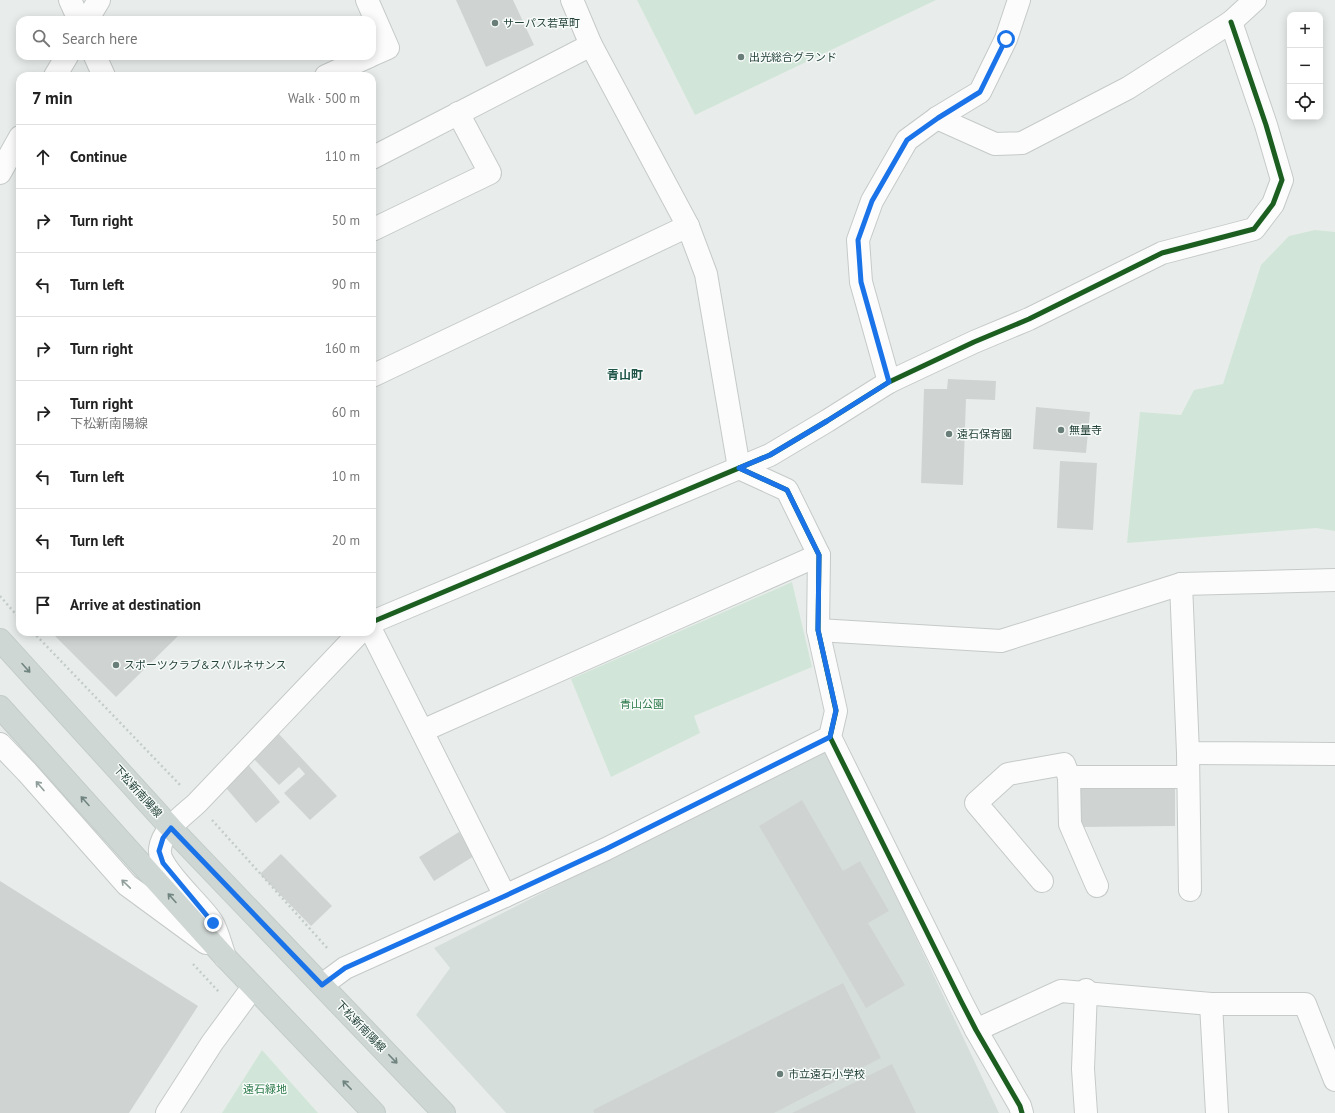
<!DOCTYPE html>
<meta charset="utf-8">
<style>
:root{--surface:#fff;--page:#f2f2f2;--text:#222;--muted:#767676;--line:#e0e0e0}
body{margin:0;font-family:"PT Sans","Noto Sans JP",sans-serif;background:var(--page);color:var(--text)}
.controls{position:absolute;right:12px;top:12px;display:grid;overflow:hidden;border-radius:8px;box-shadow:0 2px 10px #0003}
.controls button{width:36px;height:36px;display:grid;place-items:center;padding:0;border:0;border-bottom:1px solid var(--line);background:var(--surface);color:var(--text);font:20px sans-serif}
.stop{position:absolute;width:12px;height:12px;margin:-9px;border:3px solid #1a73e8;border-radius:50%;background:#fff}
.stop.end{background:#1a73e8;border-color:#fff;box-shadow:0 1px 4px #0008}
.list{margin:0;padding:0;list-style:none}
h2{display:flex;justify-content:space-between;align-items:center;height:52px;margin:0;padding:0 16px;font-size:17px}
h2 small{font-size:13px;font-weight:400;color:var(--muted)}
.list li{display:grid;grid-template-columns:26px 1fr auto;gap:12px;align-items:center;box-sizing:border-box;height:64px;padding:0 16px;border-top:1px solid var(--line)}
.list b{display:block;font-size:15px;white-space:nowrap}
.list p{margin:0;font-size:13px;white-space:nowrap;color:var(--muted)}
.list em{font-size:13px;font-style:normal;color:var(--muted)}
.icon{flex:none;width:22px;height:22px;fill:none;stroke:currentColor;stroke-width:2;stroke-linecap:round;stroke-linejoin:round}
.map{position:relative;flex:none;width:1335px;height:1113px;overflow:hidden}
.search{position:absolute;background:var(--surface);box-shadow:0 2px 10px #0003;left:16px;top:16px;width:360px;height:44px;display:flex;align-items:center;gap:10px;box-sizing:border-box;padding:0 14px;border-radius:12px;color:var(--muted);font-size:15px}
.panel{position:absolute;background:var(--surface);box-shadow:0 2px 10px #0003;left:16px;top:72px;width:360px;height:564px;border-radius:12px}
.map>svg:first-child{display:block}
</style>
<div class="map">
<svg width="1335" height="1113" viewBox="0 0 1335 1113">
<rect width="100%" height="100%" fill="#e8edeb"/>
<path fill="#d6dedb" d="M826,748L999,1113H506L416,1015L450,968L434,948Z"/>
<g fill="#d1e6d8">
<path d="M637,0H936L695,115Z"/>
<path d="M1315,230L1335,232V531L1316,528L1127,543L1140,412L1181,415L1194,390L1223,384L1261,265L1289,236Z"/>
<path d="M792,582L812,667L694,716L700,733L611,777L571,679Z"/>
<path d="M262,1050L318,1113H222Z"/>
</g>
<g fill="#cfd4d2">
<path d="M456,0H513L534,45L486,67Z"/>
<path d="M948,379L996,381L995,400L966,399L963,485L921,483L924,389H947Z"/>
<path d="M1036,407L1090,412L1086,453L1033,449Z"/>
<path d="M1060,461L1097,463L1093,530L1057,528Z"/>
<path d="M51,632H180L181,633L116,697Z"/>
<path d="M278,733L337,796L310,820L284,793L305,774L299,767L279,785L252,757Z"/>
<path d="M245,761L280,802L256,823L221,782Z"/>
<path d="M1079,788H1175V826L1079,827Z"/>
<path d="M802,800L843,871L860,861L889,911L868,923L905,985L866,1008L759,826Z"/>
<path d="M459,832L474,856L434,881L419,857Z"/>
<path d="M281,854L332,906L311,926L260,874Z"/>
<path d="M0,881L198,1006L129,1113H0Z"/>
<path d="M843,983L881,1058L774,1113H594L593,1110Z"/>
<path d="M892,1064L916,1113H792Z"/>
</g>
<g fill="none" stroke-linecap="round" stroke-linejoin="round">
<defs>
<g id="minor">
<path d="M70,0L79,20"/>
<path d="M367,0L388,48L372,55"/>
<path d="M572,0L591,45L688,226L706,274L739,468"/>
<path d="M87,20L99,0"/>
<path d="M95,56L104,76"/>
<path d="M55,76L67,56"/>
<path d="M326,76L370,56"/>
<path d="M937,118L995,144L1022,143L1128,88L1231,22L1255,0"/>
<path d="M372,158L591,45"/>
<path d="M0,173L20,137"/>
<path d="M372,230L490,173L458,113"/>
<path d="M372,376L688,226"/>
<path d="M889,382L861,282L858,240L872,201L907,140L937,118L980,92L1006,39L1019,0"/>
<path d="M739,468L787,490L819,555L818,630L836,711L830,737L961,1001L976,1030L1020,1106L1022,1113"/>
<path d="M1181,584L1188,753L1335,754"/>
<path d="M372,622L770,455L827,421L889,382L974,342L1029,319L1162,253L1254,229L1273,204L1282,180L1266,125L1231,22"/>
<path d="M818,630L1001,641L1181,584L1335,580"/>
<path d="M372,632L505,896"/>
<path d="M422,731L819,555"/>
<path d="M0,744L27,772L127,885L206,943"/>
<path d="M1188,753L1190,890"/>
<path d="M1069,777H1188"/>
<path d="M1042,881L976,803L1008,774L1064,764L1069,777L1070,824L1097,886"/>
<path d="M225,957C221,946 218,932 212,922C202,905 157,868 160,849C162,830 184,815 197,803L360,632"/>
<path d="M322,985L345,968L505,896L606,849L830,737"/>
<path d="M1211,1004L1217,1113"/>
<path d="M976,1030L1061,991L1211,1004H1305L1335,1080"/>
<path d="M167,1113L212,1043L253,987"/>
<path d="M1086,1113L1083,1069L1086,990"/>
</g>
<g id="major">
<path d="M0,640L171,828L444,1113"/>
<path d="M0,707L225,957L374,1113"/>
</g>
</defs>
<use href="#minor" stroke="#c5cac8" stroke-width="24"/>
<use href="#major" stroke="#c3ccc9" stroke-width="24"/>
<g stroke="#c3ccca" stroke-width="2.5" stroke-dasharray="2 3" stroke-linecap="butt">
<path d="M0,596L20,619"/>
<path d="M33,632L181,786"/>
<path d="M212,820L329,950"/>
<path d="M193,964L219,992"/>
</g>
<use href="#minor" stroke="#fcfcfc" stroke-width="22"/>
<use href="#major" stroke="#cfd7d5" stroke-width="22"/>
<defs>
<g id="cycleway">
<path d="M739,468L787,490L819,555L818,630L836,711L830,737L961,1001L976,1030L1020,1106L1022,1113"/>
<path d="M372,622L770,455L827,421L889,382L974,342L1029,319L1162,253L1254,229L1273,204L1282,180L1266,125L1231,22"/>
</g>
</defs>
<use href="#cycleway" stroke="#f7fbf9" stroke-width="8"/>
<use href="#cycleway" stroke="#1b5e20" stroke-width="5"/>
</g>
<defs><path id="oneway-shaft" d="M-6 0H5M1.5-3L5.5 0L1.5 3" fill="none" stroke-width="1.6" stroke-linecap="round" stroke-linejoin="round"/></defs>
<g stroke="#718580">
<use href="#oneway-shaft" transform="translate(26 668) rotate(48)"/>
<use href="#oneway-shaft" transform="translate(85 801) rotate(-132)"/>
<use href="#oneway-shaft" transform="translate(172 898) rotate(-132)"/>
<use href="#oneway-shaft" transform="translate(393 1059) rotate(46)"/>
<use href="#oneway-shaft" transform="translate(347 1085) rotate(-134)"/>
</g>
<g stroke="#909f9b">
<use href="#oneway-shaft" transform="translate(40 786) rotate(-131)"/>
<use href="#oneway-shaft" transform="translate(126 884) rotate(-136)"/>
</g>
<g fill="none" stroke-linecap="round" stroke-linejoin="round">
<path stroke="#1a73e8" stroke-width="5" d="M213,923L163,863L159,851L163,838L171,828L322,985L345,968L505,896L606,849L830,737L836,710L818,630L819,555L787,490L739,468L770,455L827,421L889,382L861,282L858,240L872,201L907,140L938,118L980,92L1006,39"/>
</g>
<g fill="#697e78" stroke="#f7fbf9" stroke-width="1.5">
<circle cx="495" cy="23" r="4"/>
<circle cx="741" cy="57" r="4"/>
<circle cx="1061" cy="430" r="4"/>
<circle cx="949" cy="434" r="4"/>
<circle cx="116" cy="665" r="4"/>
<circle cx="780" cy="1074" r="4"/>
</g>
<g text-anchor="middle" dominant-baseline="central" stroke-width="3" stroke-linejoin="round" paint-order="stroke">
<g font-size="11" fill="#24423a" stroke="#f7fbf9" text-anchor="start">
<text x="503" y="23">サーパス若草町</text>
<text x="749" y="57">出光総合グランド</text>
<text x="1069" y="430">無量寺</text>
<text x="957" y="434">遠石保育園</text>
<text x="124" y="665">スポーツクラブ&amp;スパルネサンス</text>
<text x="788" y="1074">市立遠石小学校</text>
</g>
<g font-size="11" fill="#2d7a4b" stroke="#f7fbf9">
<text x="642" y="704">青山公園</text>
<text x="265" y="1089">遠石緑地</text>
</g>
<g font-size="11" fill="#24423a" stroke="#f7fbf9">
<text transform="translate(138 791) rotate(48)">下松新南陽線</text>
<text transform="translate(361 1026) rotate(46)">下松新南陽線</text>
</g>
<g font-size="12" font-weight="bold" fill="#1f5548" stroke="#f7fbf9">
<text x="625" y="374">青山町</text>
</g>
</g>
</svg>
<div class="controls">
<button>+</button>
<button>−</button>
<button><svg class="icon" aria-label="locate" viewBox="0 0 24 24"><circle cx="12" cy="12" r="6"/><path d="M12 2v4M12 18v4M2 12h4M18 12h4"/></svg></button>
</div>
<div class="stop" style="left:1006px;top:39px"></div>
<div class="stop end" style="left:213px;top:923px"></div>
<div class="search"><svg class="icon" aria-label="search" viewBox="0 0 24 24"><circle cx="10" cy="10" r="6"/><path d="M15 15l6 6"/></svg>Search here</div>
<section class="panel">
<h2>7 min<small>Walk · 500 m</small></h2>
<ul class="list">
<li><svg class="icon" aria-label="ahead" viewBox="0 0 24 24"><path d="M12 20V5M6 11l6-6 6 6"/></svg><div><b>Continue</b></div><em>110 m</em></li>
<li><svg class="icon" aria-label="right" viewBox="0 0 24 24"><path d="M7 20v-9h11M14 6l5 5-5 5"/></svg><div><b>Turn right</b></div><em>50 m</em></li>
<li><svg class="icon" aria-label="left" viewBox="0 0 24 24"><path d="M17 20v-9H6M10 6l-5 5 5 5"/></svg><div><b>Turn left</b></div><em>90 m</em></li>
<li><svg class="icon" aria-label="right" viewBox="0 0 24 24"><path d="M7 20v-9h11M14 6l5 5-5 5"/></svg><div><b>Turn right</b></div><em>160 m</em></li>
<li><svg class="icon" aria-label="right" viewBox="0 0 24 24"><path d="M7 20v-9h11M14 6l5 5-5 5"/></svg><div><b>Turn right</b><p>下松新南陽線</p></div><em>60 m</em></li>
<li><svg class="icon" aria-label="left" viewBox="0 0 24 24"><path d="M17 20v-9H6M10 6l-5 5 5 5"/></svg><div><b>Turn left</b></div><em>10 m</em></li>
<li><svg class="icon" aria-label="left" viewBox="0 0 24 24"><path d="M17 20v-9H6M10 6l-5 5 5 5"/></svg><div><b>Turn left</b></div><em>20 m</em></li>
<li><svg class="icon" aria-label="arrive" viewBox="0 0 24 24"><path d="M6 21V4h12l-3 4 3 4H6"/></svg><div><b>Arrive at destination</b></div></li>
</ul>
</section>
</div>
